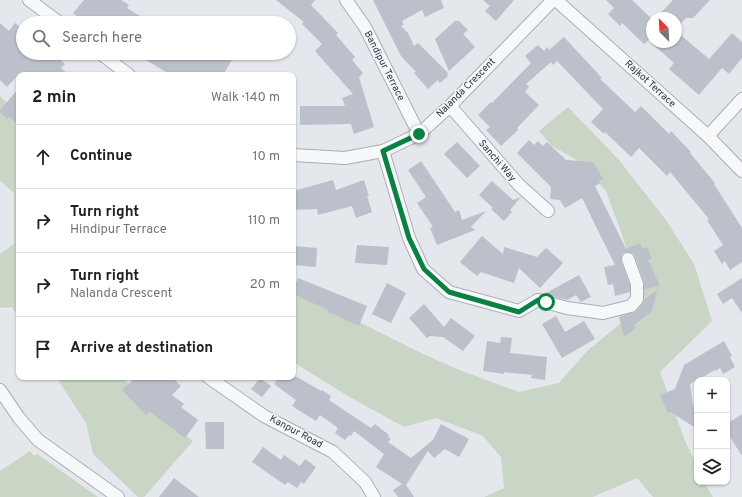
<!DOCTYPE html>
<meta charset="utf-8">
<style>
:root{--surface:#fff;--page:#f6f6f6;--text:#202124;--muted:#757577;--line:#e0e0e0}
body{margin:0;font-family:Overpass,sans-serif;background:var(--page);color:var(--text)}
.controls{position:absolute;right:12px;bottom:12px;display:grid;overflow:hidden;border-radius:8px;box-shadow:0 1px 3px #0004}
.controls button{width:36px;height:36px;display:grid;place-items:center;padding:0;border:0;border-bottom:1px solid var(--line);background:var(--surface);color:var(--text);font:20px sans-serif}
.compass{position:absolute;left:646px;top:12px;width:36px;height:36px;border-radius:50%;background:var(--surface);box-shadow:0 1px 3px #0004;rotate:336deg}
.stop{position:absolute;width:12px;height:12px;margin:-9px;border:3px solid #0b8043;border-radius:50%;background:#fff}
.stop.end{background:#0b8043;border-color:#fff;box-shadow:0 1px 4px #0008}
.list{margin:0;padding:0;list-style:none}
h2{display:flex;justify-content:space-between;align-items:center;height:52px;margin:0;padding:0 16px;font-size:17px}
h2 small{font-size:13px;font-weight:400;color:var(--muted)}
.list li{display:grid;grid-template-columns:26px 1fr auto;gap:12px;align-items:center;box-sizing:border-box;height:64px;padding:0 16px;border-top:1px solid var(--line)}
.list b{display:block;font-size:15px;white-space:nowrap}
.list p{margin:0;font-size:13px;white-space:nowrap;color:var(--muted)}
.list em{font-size:13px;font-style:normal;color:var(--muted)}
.icon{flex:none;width:22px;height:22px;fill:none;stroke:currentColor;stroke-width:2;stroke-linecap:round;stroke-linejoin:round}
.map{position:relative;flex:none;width:742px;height:497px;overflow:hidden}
.search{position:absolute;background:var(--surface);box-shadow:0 1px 3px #0004;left:16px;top:16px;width:280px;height:44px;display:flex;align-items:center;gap:10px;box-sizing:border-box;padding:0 14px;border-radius:22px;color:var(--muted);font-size:15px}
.panel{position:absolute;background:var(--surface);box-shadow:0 1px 3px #0004;left:16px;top:72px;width:280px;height:308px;border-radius:8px}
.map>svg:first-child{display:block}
</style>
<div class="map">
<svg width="742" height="497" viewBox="0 0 742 497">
<rect width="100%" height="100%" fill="#e4e7ec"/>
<g fill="#c9d6c5">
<path d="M0,96L19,115V318L12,307L0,308V254L14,244V193L0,181Z"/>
<path d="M568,107L619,160L666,220L694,264L712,321L660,372L685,441L697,466V482H704L713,497H653L637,478L593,497H484L504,488L501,457L483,436L436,418L404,427L353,399L293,362V286L317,301L423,354L462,371L519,392L559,383L587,351L633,313L638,284L621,232L606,191L577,160L552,146L539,131Z"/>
<path d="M56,377H122L158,416L193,441L144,497H138L93,454L86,423Z"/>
<path d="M30,451L34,456L37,454L98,497H0V471Z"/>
</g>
<g fill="#bbc0ca">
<path d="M84,0H121L129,5L127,8L151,23H86L73,13Z"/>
<path d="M276,0H315L311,5L338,33L336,35L355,57L352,60L363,73L359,77L374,127L354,134L351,124L300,125V106H345L342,98L353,94L315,51L322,44L302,24L304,22Z"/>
<path d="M373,0H441L444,8L425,17L422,10L402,21L404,25L401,26L408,33L414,46L418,43L448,73L447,74L448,76L440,83L438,80L428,89L414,73L416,72L401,56Z"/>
<path d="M483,0H514L496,21L485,11L490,6Z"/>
<path d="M606,0H632L652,19V37L644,44L622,23L620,26L608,14L614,8Z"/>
<path d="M673,0H710L693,18H686L676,29V18H656Z"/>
<path d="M455,21H459L468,30L463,34L475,47L449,71L435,39Z"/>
<path d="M0,23L9,31L15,23L23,30V53H52L65,64L61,68L69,75H18L7,87L0,80Z"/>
<path d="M676,31L709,59L732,33L742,42V58L729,74L722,68L699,95L669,69L674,63L650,42H676Z"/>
<path d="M564,37L602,78L600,79L635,112L641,106L669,134L671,131L691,152L690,153L715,183L714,184L742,228V262L730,270L725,261L722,264L714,251L723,245L707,220L709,219L670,172L667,176L639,148L631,157L605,132L604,134L591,122L603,109L557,61L553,65L551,62L526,84L529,87L525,92L539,105L517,128L518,130L501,146L486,130L490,127L478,115L491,102L492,103L531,63L525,56L538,45L544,51L547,47L549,50Z"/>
<path d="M134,53H236L223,75H171Z"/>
<path d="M19,88V125L9,117L7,119L0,112V110Z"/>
<path d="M529,140L534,145L538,141L543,146L547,142L566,160L593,162L603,179L599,181L600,183L595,186L626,249L640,243L643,249L647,247L652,259L648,260L660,286L644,289V281L635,256L633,253L626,252L622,254L621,261L630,285V292L615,296L613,284L608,285L604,267L615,265L582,198L565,208L560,200L550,199L551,187L517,153Z"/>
<path d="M457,142L480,166L467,178L444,154Z"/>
<path d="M421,161L455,212L459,210L462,220L486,211L471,227L475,230L437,245L430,228L433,227L417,203L426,197L408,170Z"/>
<path d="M333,180L336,190L364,180L369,196H367L372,212L356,218L352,206L318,215L317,209L293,210V191Z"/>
<path d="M492,181L513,200L521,197L510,210L512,212L504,221L491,209L493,208L479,195Z"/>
<path d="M482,236L503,254L504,247L537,257L546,248L563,263L540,288L519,268L514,283L481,272L477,276L460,262Z"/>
<path d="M357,245L389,247L387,265L355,263Z"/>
<path d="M293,246L317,248L316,267L293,265Z"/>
<path d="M579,275L591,297L581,302L576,295L567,300L547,295L546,293Z"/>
<path d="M298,278L367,306L359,326L328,312V310L293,294V290Z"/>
<path d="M742,278V313L732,298L723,304L717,294Z"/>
<path d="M387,283L406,293L391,323L372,314Z"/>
<path d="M657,290L652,311L634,325L636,328L624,337L619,317L636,311L643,304L644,300Z"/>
<path d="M424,304L444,327L451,318L475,336L463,351L443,337L430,336L427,338L409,318Z"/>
<path d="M556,316L565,332L584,321L595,339L562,358L542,324Z"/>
<path d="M501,337L512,338L510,353L547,357L545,380L531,378L532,375L504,372V374L483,371L487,341L500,343Z"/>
<path d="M724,341L732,356L730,357L735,367L723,374L720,368L716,371L715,370L690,384L693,406L697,408V429L671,412L668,413L660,395L675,389L684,365Z"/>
<path d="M136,377H172L181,386L172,395L184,404L181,407L198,420L185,438L150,412L146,415L122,390Z"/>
<path d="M279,377H297L321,391L322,390L331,396L329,400L371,428L375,424L389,435L388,437L391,439L388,442L411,458L433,440L441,424L469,439L459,457L445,449L434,458L428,451L406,485L414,497H398L393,490L402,484L376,467L384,454L354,431L351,436L349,435L345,440L335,433L338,428L320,415L316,421L292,406L296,400L274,384Z"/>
<path d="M260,378L271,386L262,397L251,389Z"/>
<path d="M742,414V456L727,432V424Z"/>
<path d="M205,422H224V449H206Z"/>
<path d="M263,447L281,460L284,455L300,466L305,459L316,467L304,484L301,482L297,488L288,482L285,485L252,462Z"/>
<path d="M174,478L199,497H159Z"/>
</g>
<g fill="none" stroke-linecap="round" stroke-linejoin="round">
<defs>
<g id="street">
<path d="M29,0L60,23"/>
<path d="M346,0L365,27L419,134"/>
<path d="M556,0L708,136L742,171"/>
<path d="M100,53L129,75"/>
<path d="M450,106L519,185L548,211"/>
<path d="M708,136L742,99"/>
<path d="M383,151L409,238L423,269L449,292L519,311L538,300L567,308L603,313L631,306L637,299V284L628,259"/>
<path d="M293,155L345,158L383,151L419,134L450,106L553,0"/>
<path d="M208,377L264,416L333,452L365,482L374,497"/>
<path d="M0,390L19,418L38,440L118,497"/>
</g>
</defs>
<use href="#street" stroke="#a9aeb7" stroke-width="14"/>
<use href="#street" stroke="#f7f8fa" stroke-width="12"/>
</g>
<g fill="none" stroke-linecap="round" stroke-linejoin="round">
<path stroke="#0b8043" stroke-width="5" d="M419,134L383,151L409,238L424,269L449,292L519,312L538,300L546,302"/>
</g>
<g text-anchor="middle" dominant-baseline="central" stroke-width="3" stroke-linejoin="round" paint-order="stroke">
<g font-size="10" fill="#2b3445" stroke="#f4f6f9">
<text transform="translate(384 66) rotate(63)">Bandipur Terrace</text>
<text transform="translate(650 84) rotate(42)">Rajkot Terrace</text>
<text transform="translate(466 88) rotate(-45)">Nalanda Crescent</text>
<text transform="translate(497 161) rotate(49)">Sanchi Way</text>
<text transform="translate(296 432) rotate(28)">Kanpur Road</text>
</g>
</g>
</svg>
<div class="controls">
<button>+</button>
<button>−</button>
<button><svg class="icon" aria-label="layers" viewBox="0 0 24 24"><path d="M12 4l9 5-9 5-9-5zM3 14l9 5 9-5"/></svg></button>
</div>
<svg class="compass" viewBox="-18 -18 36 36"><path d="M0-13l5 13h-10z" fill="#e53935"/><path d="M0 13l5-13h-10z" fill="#757577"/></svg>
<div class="stop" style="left:546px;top:302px"></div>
<div class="stop end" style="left:419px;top:134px"></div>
<div class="search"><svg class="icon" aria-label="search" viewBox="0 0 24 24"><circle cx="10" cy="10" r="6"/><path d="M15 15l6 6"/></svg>Search here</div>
<section class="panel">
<h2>2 min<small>Walk · 140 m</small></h2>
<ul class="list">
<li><svg class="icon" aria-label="ahead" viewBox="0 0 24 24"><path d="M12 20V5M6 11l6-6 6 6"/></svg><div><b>Continue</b></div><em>10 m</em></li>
<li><svg class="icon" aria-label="right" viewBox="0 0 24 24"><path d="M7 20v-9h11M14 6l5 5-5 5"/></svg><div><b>Turn right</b><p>Hindipur Terrace</p></div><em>110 m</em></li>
<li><svg class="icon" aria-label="right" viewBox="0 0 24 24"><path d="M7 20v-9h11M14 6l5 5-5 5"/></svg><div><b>Turn right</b><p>Nalanda Crescent</p></div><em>20 m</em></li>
<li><svg class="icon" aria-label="arrive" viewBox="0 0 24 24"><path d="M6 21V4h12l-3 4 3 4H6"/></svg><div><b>Arrive at destination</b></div></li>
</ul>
</section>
</div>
